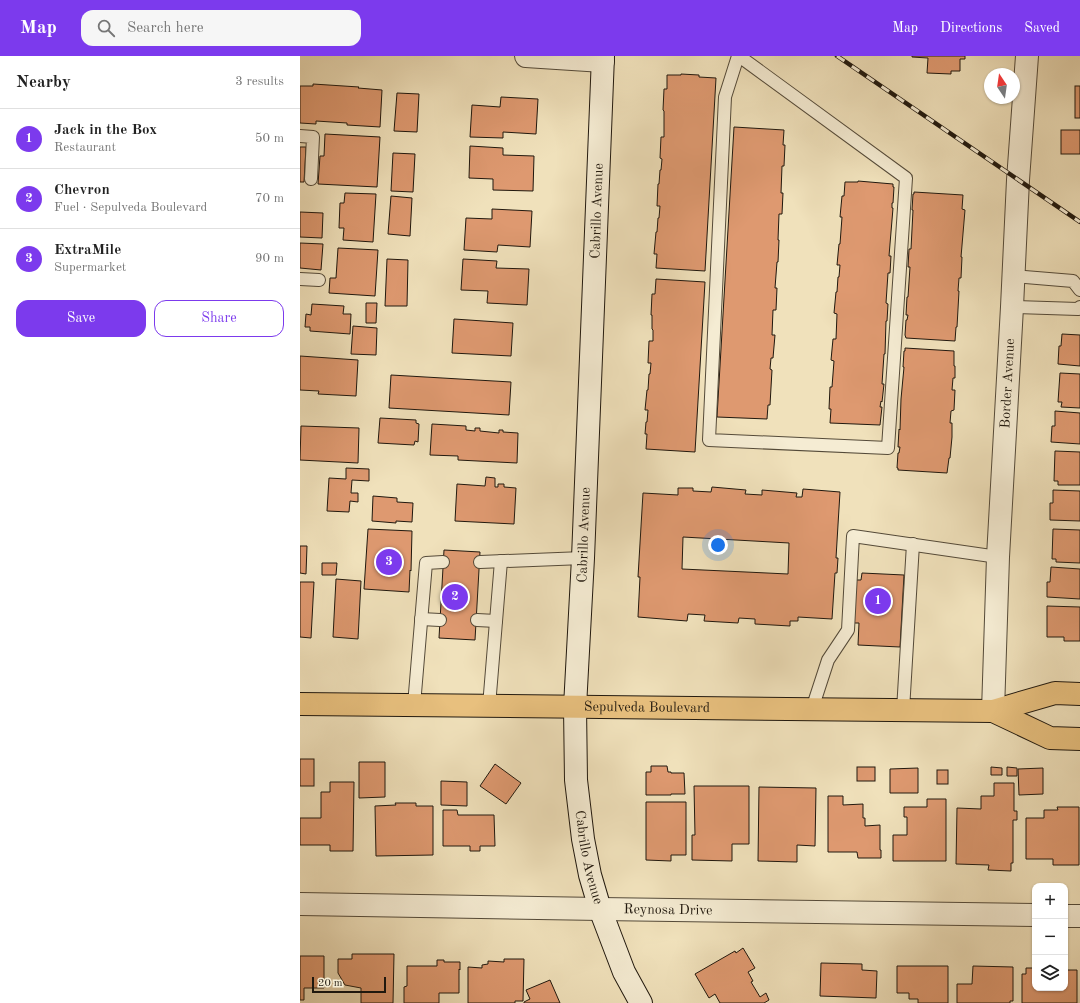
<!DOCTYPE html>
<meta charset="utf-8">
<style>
:root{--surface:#fff;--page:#f6f6f6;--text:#222;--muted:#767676;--line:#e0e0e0;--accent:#7c3aed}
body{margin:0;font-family:"Old Standard TT",serif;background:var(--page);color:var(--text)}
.controls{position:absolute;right:12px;bottom:12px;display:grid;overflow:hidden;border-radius:8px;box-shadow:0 1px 3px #0004}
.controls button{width:36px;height:36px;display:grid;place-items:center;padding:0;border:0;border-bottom:1px solid var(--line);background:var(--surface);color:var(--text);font:20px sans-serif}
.compass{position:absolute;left:684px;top:12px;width:36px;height:36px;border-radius:50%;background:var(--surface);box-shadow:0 1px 3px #0004;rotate:347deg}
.scale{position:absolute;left:12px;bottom:10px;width:74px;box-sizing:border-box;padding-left:4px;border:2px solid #20180e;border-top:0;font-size:11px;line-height:14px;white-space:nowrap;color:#20180e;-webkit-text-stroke:3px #f5ecd3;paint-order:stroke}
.you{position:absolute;left:418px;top:489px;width:14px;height:14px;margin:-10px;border:3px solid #fff;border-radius:50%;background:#1a73e8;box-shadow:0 0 0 6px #1a73e833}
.badge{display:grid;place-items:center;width:26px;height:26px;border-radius:50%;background:var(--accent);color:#fff;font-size:13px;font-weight:700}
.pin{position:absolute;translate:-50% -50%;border:2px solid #fff;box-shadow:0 1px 4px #0006}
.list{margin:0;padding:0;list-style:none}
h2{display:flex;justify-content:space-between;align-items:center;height:52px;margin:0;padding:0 16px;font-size:17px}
h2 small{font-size:13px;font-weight:400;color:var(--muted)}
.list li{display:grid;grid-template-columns:26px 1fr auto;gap:12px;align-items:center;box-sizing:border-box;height:60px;padding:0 16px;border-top:1px solid var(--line)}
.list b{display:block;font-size:15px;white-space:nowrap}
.list p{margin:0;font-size:13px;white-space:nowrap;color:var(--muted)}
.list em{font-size:13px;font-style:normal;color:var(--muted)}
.actions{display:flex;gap:8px;padding:12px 16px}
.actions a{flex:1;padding:9px 0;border:1px solid var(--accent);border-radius:12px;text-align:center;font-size:14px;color:var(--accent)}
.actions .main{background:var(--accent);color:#fff}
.icon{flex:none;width:22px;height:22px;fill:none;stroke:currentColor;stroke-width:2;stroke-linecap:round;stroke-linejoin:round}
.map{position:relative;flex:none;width:780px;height:947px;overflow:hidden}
header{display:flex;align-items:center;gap:24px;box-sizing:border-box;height:56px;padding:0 20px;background:var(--accent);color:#fff}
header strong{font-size:19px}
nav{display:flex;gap:22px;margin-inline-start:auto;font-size:14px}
.search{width:280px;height:36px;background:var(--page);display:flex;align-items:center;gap:10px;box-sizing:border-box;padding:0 14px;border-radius:12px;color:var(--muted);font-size:15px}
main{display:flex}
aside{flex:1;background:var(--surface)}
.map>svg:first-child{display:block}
</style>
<header>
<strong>Map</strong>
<div class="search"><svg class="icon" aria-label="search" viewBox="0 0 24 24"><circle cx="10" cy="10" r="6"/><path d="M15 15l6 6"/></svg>Search here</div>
<nav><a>Map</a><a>Directions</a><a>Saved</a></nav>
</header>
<main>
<aside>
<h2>Nearby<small>3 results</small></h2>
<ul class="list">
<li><span class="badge">1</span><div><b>Jack in the Box</b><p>Restaurant</p></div><em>50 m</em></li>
<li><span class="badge">2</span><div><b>Chevron</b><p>Fuel · Sepulveda Boulevard</p></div><em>70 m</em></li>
<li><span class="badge">3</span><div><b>ExtraMile</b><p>Supermarket</p></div><em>90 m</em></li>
</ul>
<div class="actions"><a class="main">Save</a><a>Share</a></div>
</aside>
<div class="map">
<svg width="780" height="947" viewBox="0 0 780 947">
<rect width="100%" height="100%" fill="#f0e1bb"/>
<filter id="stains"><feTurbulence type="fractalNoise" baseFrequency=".005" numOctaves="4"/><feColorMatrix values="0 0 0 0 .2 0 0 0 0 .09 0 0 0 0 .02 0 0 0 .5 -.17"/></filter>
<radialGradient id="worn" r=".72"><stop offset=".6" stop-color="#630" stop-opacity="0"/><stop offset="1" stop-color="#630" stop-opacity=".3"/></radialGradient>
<g fill="#de9970" stroke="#20180e" fill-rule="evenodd">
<path d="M612,0H665V3H660V15H651V18L627,17L628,2L612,1Z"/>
<path d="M381,18L399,19V21L416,22L405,215L356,212L357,198H354L356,176H357L358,162H359L360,150H357L358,128H359L360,114H361L362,103L360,102L361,81H364V55L363,54L364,33H367V19H381Z"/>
<path d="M13,28L59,31L58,32L82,34L80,71L47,69V67L16,65V68L0,67V30H13Z"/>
<rect x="775" y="30" width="5" height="32"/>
<path d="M97,37L119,38L117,76L94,75Z"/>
<path d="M201,41L238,43L236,78L203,76V82L170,81L172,49L200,51Z"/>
<path d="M434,71L484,74L483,89H485L484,110H482L481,137H483L482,158H479L478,184H479L478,206H477L475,232H477L476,254H473L472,279H475L473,302H471L470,313L472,314L470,349H468L467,363L417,361Z"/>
<rect x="761" y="74" width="19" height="24"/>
<path d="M25,78L80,81L77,131L18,128L20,100H24Z"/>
<path d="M170,90L203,92V99L234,100L233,135L193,134V123L169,122Z"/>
<path d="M0,91H6L4,126H0Z"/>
<path d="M93,97L115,98L113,136L91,135Z"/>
<path d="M558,125L593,128V131H594L593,147H592V152H593L589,200H591L590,217H588L586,247L588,248L587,265H586L585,298H584L582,328H584L582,346L581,345L580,351H582L580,369L530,367L531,353H529L530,331H532L534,305L531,304L533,283H536L537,258L534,257L536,236H537L538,221H539L540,209H537L539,188H540L542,161H540L542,140H544L545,126H558Z"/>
<path d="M614,136L663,139L662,153L665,154L661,201H662L661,222H659L658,235H659L657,271H656L655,285L606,282L605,279L606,264H607L608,259H606L607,241H608L610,211H608L609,193H611L613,154H612L613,138H614Z"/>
<path d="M45,137L76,138L73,186L43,184L44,172H39L40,147H44Z"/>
<path d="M91,140L112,142L110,180L88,178Z"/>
<path d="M192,153L232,155L230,191L198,189L197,196L164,194L166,162L192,163Z"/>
<path d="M0,156L23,157L22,182L0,181Z"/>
<path d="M0,187L23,188L21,214L0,212Z"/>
<path d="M38,192L78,194L75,240L29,237L30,222H36Z"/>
<path d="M87,203L108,204L107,250H85Z"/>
<path d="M163,203L197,205L196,212L229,213L227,249L187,247L188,235L161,234Z"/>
<path d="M356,223L405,226L395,396L346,393L347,378H345L346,366H347L348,354H345L347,334H348L349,318H350L351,307H348L349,285H353V274L352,273V259H351L352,238H355Z"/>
<path d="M66,247H77L76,267H66Z"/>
<path d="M12,248L44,250L43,258H51L50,278L10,275V271H5L6,258L11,259Z"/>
<path d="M154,263L213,267L211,300L152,297Z"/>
<path d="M53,270L77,272L76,299L51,298Z"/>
<path d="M762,278L780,279V310L758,308L759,290H761Z"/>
<path d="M605,292L654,295V310H655V322H653L652,334H655L654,354L651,355L650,367H652V381L650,402H649L647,417L598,414V412H597L598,397H599L600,391H598L599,373L600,374L601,343L604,311H603L604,295H605Z"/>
<path d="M0,300L58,304L56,340L18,338L19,335L0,334Z"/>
<path d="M760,317L780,318V352L761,351L762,346H758Z"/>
<path d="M91,319L211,326L209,359L89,352Z"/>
<path d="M755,355L780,357V388L751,386L752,370H755Z"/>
<path d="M80,362L116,364V367L119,368L118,386L115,385L114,389L78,387Z"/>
<path d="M132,368L166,370V374L175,375V372H180V375L199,377V374H203V376L218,377L217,407L158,404V400L130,399Z"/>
<path d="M1,370L59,372L58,407L0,404Z"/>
<path d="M755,395L780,396V429H758V425H754Z"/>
<path d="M46,412L69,413V425L52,424L51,437H58V446L50,445L49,456L27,455L29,422L46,423Z"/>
<path d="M186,421L195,422V431H198V428H204V431L216,432L214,468L155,465L157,428L185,430Z"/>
<path d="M412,431L446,434L445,438L462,439V434L497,437L496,441H502L503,433L540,436L536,502H538L537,517H535L532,563L498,561V565H490V570L455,568V563L439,562L438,567L404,565L405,559L388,558L387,565L338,561L340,521H338L343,437L378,439V432H393V435L411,436ZM383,481L489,487L488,518L382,513Z"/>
<path d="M753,434L780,435V465L750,464V447H753Z"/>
<path d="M73,440L97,442V446L113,447L112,466L96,465V467L72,465Z"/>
<path d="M68,473L112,475L111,515L110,514L109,536L64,533Z"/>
<path d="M753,473L780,474V507L756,506V503H752Z"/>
<path d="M0,490H7L6,518L0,517Z"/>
<path d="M144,494L180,496L175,584L139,582Z"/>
<path d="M22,507H37L36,519H22Z"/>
<path d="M751,511L780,513V543L747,541V526H750Z"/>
<path d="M562,517L604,519L600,591L558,589L559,567H553L555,524H561Z"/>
<path d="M36,523L61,525L58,583L33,581Z"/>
<path d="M0,526H14L11,582L0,581Z"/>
<path d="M747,550L780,551V585H764V581H747Z"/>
<rect x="0" y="703" width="14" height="27"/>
<path d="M59,706H85V741L59,742Z"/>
<path d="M195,708L221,727L206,748L180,730Z"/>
<path d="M351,710H367L368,716H371V717H384L385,738H371V739H346V716H351Z"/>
<rect x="557" y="711" width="18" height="14"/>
<path d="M691,711L702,712V719H691Z"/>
<path d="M707,711L717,712V720H707Z"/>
<path d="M618,712V737H590V713Z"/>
<path d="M743,712V738L719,739L718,713Z"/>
<rect x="637" y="714" width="11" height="14"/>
<path d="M141,725L167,726V750L141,749Z"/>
<path d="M30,726H54L53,795H30V789H0V762H21V736H30Z"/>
<path d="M694,727H714V755H717V764H713V807H711V815L688,814L689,809L656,808L657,752L681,753V740H694Z"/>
<path d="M394,730H449V788H432V805L392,804V779H395Z"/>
<path d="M459,731L516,732L515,790L497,789V806L458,805Z"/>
<path d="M528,740H543V749L563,748V762H565V770L580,769V794H581V802H558L557,796H528Z"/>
<path d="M627,743H646V805H593V779H607V761H604V751H627Z"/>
<path d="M346,746H386V799H371V805L346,804Z"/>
<path d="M95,747H116V750H133V799L76,800L75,750L96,749Z"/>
<path d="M757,751H779V809H753V803H726V762H744V754H758Z"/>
<path d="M143,754H157L158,759H194L195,790H180V795H170V790H143Z"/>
<path d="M443,892L455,912L448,916L453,925L451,926L460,941L466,937L469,944L464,947H420L415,938L409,942L395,918L435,895L436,897Z"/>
<path d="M52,898H94L93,947H61V932L45,929L38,917V903H52Z"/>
<path d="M0,900H24V932H4V944H0Z"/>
<path d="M204,903H224L223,945H215V947H168V911L182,912V909L188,908V905L204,906Z"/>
<path d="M137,904H144V906H160V914L159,913V937H139V947H104V931L107,930V910H137Z"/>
<path d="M765,906H767V914H777V947H722V918H726V912H735V932H765Z"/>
<path d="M521,907L562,908V914L577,915L576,942L520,940Z"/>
<path d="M597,910H648V947H618V943H609V937H597Z"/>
<path d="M673,910L713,911V945H710V947H657V928H672Z"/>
<path d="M250,924L260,947H224V946L230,943L226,934Z"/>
</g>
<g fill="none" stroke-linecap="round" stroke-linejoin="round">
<defs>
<g id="lane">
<path d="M438,0L425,41L409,384L588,392L606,122L439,0"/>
<path d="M0,80L13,81L11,123"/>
<path d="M713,220L773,225L780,234"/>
<path d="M0,223L19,224"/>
<path d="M712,251L778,253L780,251"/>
<path d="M180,506L283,502"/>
<path d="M121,563L140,564"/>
<path d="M177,564L196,565"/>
<path d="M114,649L126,507L143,506"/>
<path d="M189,650L201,505"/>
<path d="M512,653L528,604L548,574L553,480L698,501"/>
<path d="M603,654L613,488"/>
</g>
<g id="street">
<path d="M226,0L303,5"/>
<path id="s1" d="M693,655L698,501L712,251L718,124L727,0"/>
<path id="s2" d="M0,848L300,853L735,859"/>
<path d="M765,860H780"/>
</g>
<g id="secondary">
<path id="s3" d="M303,0L283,502L275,651L276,724L283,783L290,819L300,853L324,916L341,947"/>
</g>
<g id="primary">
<path id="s4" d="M0,648L693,655L755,637L780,638"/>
<path d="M693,655L750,682L780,683"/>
</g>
</defs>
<use href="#lane" stroke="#544a39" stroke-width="14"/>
<use href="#street" stroke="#544a39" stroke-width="24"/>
<use href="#secondary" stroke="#20180e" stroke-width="24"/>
<use href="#primary" stroke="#20180e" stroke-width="24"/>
<use href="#lane" stroke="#f5ecd3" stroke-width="12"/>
<use href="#street" stroke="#f5ecd3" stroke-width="22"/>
<use href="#secondary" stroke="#f5ecd3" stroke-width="22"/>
<use href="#primary" stroke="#e8c07e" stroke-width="22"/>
<defs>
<path id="rail" d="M537,0L780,166"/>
</defs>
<use href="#rail" stroke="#20180e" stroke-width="4.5"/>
<use href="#rail" stroke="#f5ecd3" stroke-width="3" stroke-dasharray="9" stroke-linecap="butt"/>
</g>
<g text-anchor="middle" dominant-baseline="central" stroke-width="3" stroke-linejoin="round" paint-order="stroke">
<g font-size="14" fill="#20180e" stroke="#f5ecd3">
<text transform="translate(297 155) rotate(-88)">Cabrillo Avenue</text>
<text stroke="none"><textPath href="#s1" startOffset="328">Border Avenue</textPath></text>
<text transform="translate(284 479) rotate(-88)">Cabrillo Avenue</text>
<text stroke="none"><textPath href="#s4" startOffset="347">Sepulveda Boulevard</textPath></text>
<text stroke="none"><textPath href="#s3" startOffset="803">Cabrillo Avenue</textPath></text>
<text stroke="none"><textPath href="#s2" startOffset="368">Reynosa Drive</textPath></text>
</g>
</g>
<rect width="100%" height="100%" filter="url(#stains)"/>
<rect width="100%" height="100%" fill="url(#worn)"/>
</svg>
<div class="controls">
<button>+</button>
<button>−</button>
<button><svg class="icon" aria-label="layers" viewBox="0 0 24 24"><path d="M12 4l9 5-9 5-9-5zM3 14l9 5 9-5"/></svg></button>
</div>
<svg class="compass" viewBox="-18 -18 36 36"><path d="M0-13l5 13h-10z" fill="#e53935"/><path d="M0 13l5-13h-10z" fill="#767676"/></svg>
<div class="scale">20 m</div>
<div class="you"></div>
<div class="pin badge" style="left:578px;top:545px">1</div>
<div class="pin badge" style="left:155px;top:541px">2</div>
<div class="pin badge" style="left:89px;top:506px">3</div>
</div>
</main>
